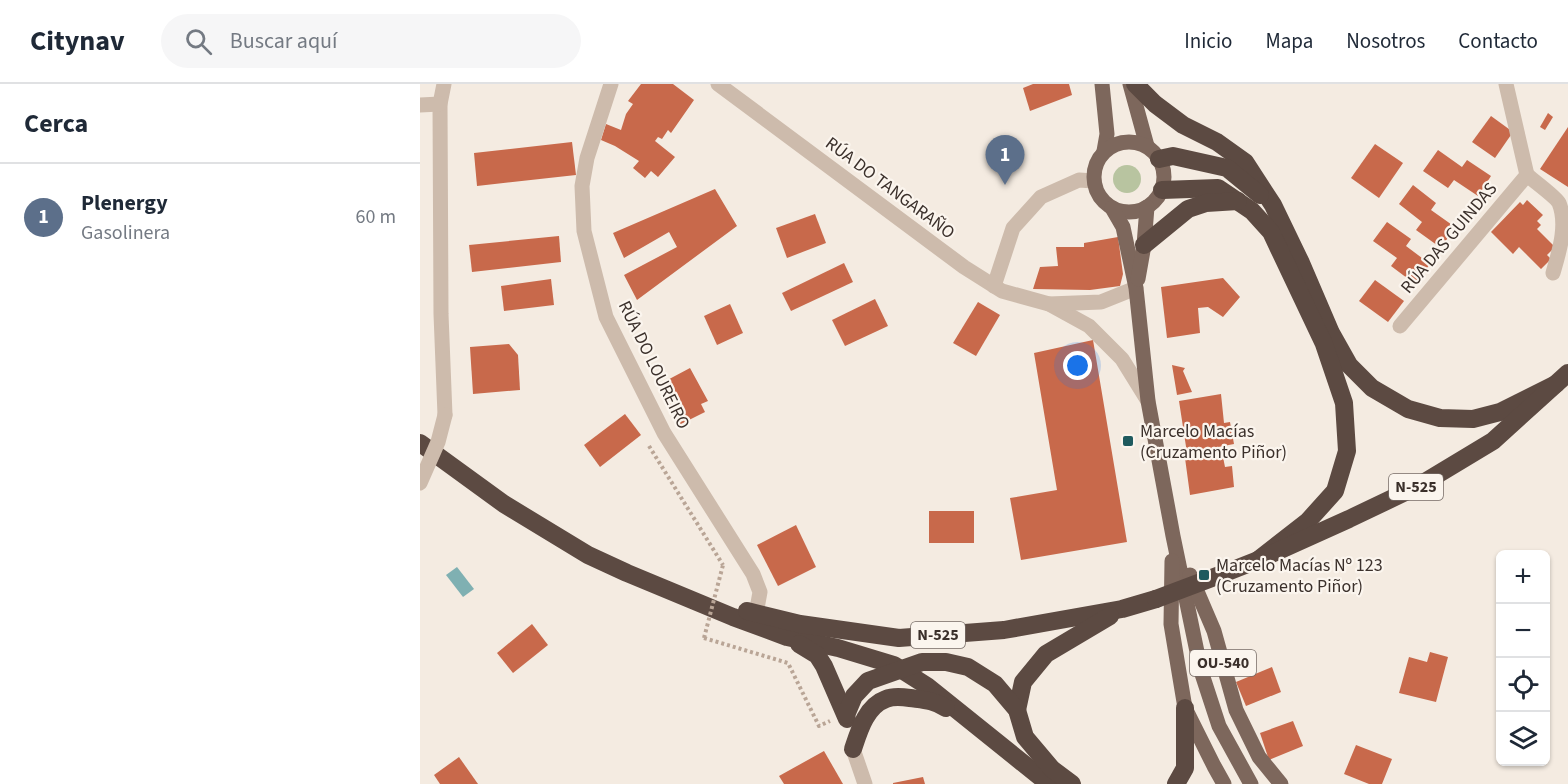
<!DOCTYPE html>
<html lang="es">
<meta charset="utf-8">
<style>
:root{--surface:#fff;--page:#f6f6f7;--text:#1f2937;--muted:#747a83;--line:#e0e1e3;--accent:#ea580c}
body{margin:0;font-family:"Source Sans 3",sans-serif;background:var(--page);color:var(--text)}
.controls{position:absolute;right:18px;bottom:18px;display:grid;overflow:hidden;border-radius:9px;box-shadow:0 2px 4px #0004}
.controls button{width:54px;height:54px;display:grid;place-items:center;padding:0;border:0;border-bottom:2px solid var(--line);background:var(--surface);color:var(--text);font:30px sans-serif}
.you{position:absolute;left:658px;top:282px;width:21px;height:21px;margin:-15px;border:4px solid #fff;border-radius:50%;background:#1a73e8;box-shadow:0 0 0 9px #1a73e833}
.badge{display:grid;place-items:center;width:39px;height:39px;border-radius:50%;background:var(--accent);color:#fff;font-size:20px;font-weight:700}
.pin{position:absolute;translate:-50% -50px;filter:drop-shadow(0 2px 3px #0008)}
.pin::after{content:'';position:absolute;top:32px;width:21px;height:18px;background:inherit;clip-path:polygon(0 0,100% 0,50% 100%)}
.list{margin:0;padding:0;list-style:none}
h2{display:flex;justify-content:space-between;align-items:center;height:78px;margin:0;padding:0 24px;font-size:26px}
h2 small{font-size:20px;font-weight:400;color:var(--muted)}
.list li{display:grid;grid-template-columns:39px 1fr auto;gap:18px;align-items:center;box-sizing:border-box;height:108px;padding:0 24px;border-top:2px solid var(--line)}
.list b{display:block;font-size:22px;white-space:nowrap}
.list p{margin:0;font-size:20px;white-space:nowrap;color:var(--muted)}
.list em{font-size:20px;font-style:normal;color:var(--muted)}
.icon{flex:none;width:33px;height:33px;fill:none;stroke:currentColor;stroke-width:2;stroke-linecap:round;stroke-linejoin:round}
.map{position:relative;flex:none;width:1148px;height:700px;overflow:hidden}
header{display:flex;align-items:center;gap:36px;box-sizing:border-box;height:84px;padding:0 30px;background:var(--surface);border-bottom:2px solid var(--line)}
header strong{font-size:28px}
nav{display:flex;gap:33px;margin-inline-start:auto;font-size:21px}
.search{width:420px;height:54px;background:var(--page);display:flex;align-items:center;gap:15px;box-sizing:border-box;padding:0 21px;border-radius:33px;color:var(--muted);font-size:22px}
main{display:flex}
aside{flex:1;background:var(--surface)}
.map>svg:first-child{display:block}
</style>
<header>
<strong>Citynav</strong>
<div class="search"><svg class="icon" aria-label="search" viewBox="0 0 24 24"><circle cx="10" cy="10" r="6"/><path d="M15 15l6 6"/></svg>Buscar aquí</div>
<nav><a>Inicio</a><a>Mapa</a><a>Nosotros</a><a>Contacto</a></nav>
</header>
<main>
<aside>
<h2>Cerca<small></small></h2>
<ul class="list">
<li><span class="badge" style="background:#5c6f8a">1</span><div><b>Plenergy</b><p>Gasolinera</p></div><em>60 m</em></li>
</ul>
</aside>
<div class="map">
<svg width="1148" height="700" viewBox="0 0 1148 700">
<rect width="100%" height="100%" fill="#f4ebe1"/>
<circle fill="#b8c4a0" cx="707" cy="95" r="14"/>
<path fill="#7fb0b2" d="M37,483L54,505L43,513L26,491Z"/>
<g fill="#c8694b">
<path d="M221,0H253L274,16L251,49L248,46L242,55L238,53L235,57L255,73L238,93L231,87L225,94L213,84L219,77L195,62L181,56L186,40L201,46L206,30L213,20L208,17Z"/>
<path d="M613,0H649L652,11L610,27L603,4Z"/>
<path d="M1128,29L1133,33L1125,46L1120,43Z"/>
<path d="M1071,32L1093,48L1075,74L1052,58Z"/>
<path d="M1148,43V103L1120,85Z"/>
<path d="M152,58L156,91L57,102L54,69Z"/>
<path d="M955,60L983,79L959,114L931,94Z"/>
<path d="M1018,66L1042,83L1047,76L1071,92L1058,112L1034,96L1028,104L1003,87Z"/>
<path d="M993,101L1016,119L1011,126L1035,143L1021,164L996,146L1002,138L979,120Z"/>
<path d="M295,105L317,142L217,216L204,191L257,163L249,148L204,174L193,149Z"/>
<path d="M1107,116L1123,131L1117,137L1121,141L1117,145L1135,163L1127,171L1131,175L1121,185L1099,163L1093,170L1071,148L1100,118L1103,121Z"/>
<path d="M395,130L406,159L367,174L356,144Z"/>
<path d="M967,138L991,155L986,162L1010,180L995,200L971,182L977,174L953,157Z"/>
<path d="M139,152L141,178L52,188L49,161Z"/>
<path d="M698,153L703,190L700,202L670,206L613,205L620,183L638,182L636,163H664V159Z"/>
<path d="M424,179L433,198L371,227L362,209Z"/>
<path d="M803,194L820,213L803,233L788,223L778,224L780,249L747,254L741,203Z"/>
<path d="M131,195L134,221L84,227L81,202Z"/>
<path d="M955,196L984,217L968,238L939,217Z"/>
<path d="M455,215L468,242L425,262L412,236Z"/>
<path d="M558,218L580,231L556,272L533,259Z"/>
<path d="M310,220L323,249L297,261L284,232Z"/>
<path d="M673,256L707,458L601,476L590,414L637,406L614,269Z"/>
<path d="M89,260L98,271L100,306L53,310L50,263Z"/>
<path d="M752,281L765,284L763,287L772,308L757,311Z"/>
<path d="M270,284L288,317L281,320L285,328L259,341L238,301Z"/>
<path d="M801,310L804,339L810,338L814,360L767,369L759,317Z"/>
<path d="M205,330L221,351L180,383L164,361Z"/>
<path d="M802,368L805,383L812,382L814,403L770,411L765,374Z"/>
<rect x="509" y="427" width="45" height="32"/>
<path d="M376,441L396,483L358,502L337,461Z"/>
<path d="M112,540L128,561L93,589L77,569Z"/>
<path d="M1010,568L1028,573L1016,618L979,609L989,573L1007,578Z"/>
<path d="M852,583L861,608L826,622L816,598Z"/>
<path d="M873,637L883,662L849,676L840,649Z"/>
<path d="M936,661L972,675L962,700H949L924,690Z"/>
<path d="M404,667L423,700H364L359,692Z"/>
<path d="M39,673L58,700H20L14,691Z"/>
<path d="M503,693L505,700H473V699Z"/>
</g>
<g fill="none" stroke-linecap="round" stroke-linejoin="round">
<g stroke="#b9a596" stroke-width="4" stroke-dasharray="3 3" stroke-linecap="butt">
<path d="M229,362L303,481"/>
<path d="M284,554L368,579L399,642L410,637"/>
</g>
<g stroke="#cdbbac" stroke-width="15">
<path d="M24,0L20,20L21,230L25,331"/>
<path d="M191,0L167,74L162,102L164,147L186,233L244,349L333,490L340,508L336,530"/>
<path d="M298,0L544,183L582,207L629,220L669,242L702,275L728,317"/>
<path d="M0,21L20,20"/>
<path d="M1107,91C1114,97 1136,113 1139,119C1148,141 1139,168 1133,189"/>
<path d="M574,202L593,144L621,113L659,96L674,97"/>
<path d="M629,220L681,218L716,204"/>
<path d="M980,242L1107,91L1086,0"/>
<path d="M433,665L445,700"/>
</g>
<g stroke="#7d675c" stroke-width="15">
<path d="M682,0L687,50L684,67"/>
<path d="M710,0L727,62"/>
<circle cx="709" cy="93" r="35"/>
<path d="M692,124L703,143L716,204L728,317L753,452L781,587L799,642L831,700"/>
<path d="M718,195L724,161L727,123"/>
<path d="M752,477L751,540L765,624L794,682L804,700"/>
<path d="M770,491L794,547L816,626L839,673L861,700"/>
</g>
<g stroke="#5c4a42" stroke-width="18">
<path d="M715,0L735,20L763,41L797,58L825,78L853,121L881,179L911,249L929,281L952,304L988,325L1020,334L1053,335L1080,328L1136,300"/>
<path d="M739,75L753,72L807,84L840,111"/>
<path d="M742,106L798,104L832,127L851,148L904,260L924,319L927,367L915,407L888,437L838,476"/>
<path d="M724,161L768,125L786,119L818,117"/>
<path d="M0,359L84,420L168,471L207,489L313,533L367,553L418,564L474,581L507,602L629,700"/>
<path d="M805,489L838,476L929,435L1000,401L1073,357L1148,289"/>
<path d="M327,527L380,540L479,554L584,546L702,525L736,515"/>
<path d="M379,560L397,571L404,582L427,635"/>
<path d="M597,626L603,598L626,570L690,532"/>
<path d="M426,631L434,612L448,597L502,578H526L548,583L575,600L597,626L605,653L632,685L652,700"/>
<path d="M433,665C439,647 446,622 466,615C473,612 483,613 490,614C504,616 513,616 526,624"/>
<path d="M756,700L765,684V624"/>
</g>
<path stroke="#b9a596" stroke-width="4" stroke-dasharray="3 3" stroke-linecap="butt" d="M284,554L303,481"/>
<path stroke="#cdbbac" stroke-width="15" d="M0,399L18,358L25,331"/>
<path stroke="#5c4a42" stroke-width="18" d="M736,515L805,489"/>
</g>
<g fill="#1f5a5e" stroke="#fbf5ee" stroke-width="2">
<rect x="702" y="351" width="12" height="12" rx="3"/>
<rect x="778" y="485" width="12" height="12" rx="3"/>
</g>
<g text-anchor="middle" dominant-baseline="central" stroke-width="4.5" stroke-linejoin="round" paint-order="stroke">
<g fill="#fbf5ee" stroke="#756b66" stroke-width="1.5">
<rect x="969" y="390" width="54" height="26" rx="4.5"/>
<rect x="491" y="538" width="54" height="26" rx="4.5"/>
<rect x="770" y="566" width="66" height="26" rx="4.5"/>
</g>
<g font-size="16" font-weight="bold" fill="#3b302b">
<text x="996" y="403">N-525</text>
<text x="518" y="551">N-525</text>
<text x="803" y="579">OU-540</text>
</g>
<g font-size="18" fill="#3b302b" stroke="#fbf5ee">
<text transform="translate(470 104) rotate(37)">RÚA DO TANGARAÑO</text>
<text transform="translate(1029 154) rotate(-50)">RÚA DAS GUINDAS</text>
<text transform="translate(234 281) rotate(64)">RÚA DO LOUREIRO</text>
</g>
<g font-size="18" fill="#3b302b" stroke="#fbf5ee" text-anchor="start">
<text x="720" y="347">Marcelo Macías<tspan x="720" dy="21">(Cruzamento Piñor)</tspan></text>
<text x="796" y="481">Marcelo Macías Nº 123<tspan x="796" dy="21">(Cruzamento Piñor)</tspan></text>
</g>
</g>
</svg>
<div class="controls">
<button>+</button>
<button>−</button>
<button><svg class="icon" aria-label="locate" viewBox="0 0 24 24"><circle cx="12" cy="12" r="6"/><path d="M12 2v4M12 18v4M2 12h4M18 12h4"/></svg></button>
<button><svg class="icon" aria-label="layers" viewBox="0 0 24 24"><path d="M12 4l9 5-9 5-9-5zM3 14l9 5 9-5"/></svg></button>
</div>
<div class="you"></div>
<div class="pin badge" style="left:585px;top:101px;background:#5c6f8a">1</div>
</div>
</main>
